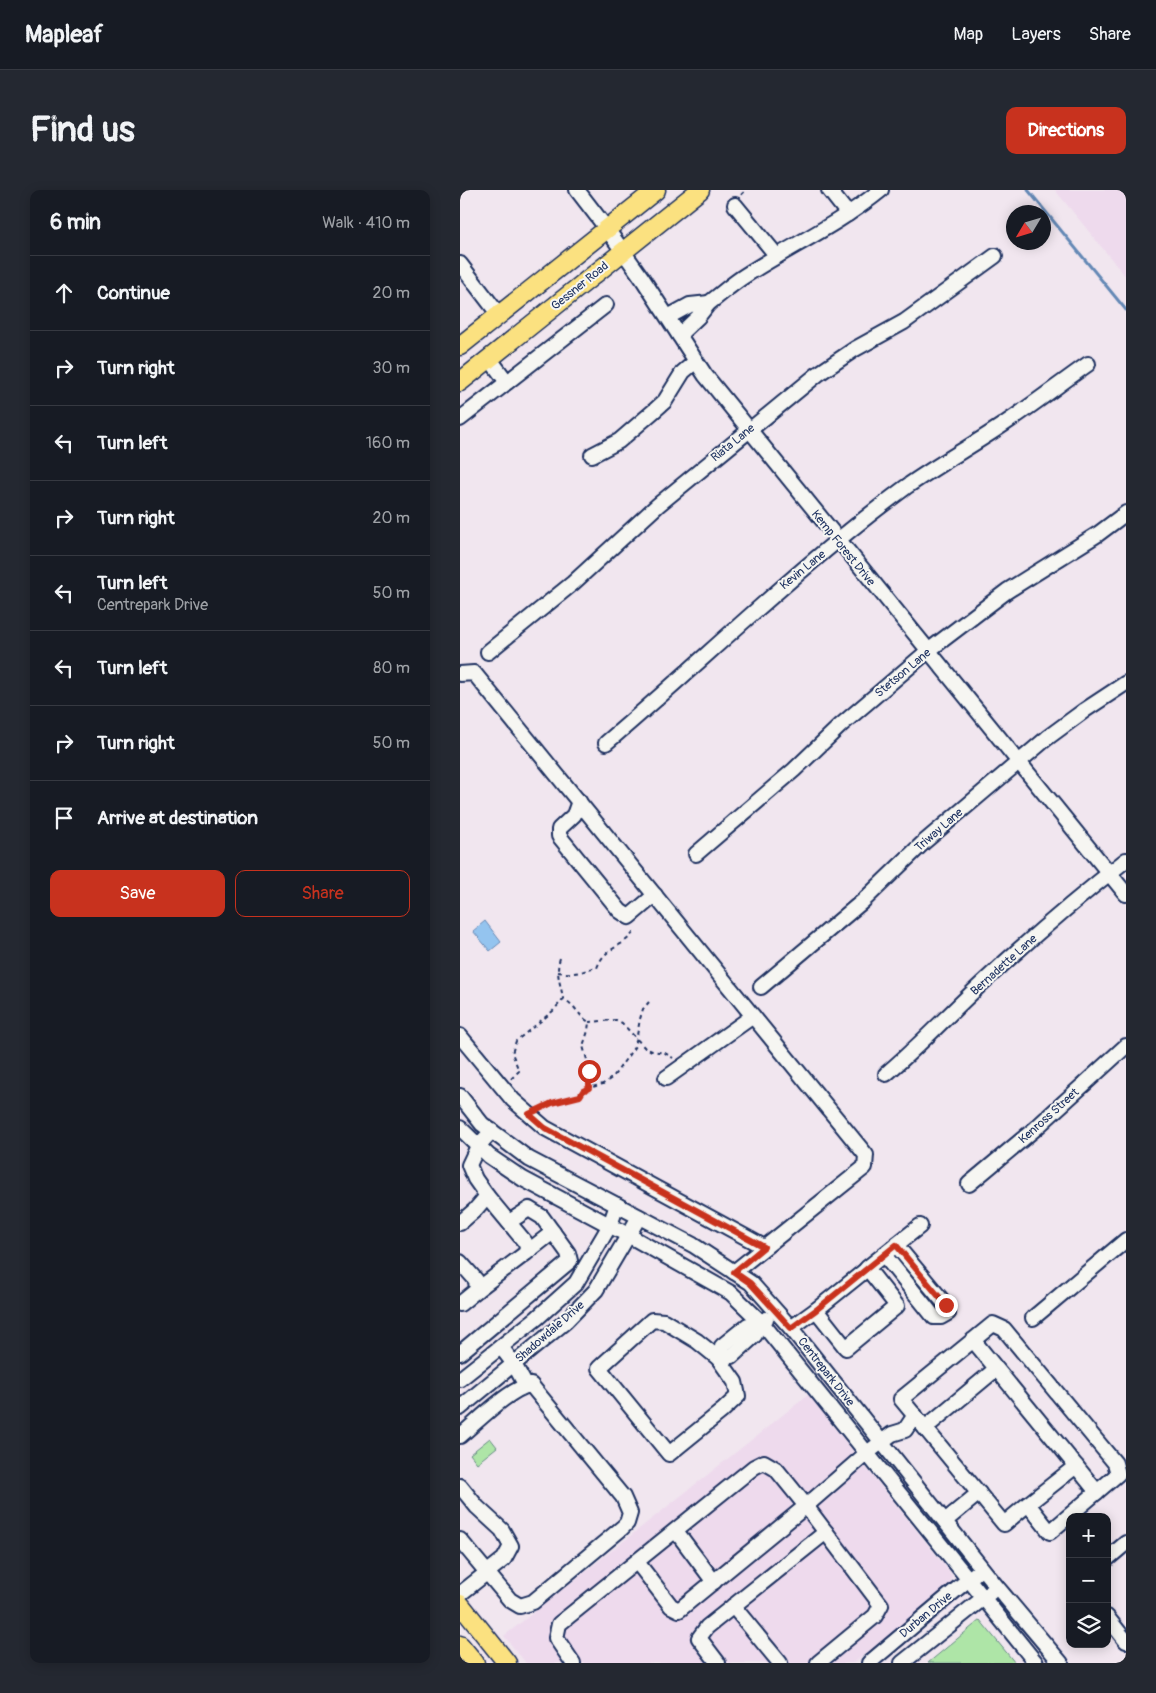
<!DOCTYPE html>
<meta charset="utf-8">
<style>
:root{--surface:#171b24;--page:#242831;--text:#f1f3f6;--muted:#9ea1a6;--line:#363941;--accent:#c8321e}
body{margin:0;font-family:Pangolin,sans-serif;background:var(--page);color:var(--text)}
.controls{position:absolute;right:15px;bottom:15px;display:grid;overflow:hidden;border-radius:10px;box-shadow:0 2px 12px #0003}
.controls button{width:45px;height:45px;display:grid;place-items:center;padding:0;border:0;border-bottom:1px solid var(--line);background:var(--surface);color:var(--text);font:25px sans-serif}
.compass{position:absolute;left:546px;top:15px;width:45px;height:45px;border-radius:50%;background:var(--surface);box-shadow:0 2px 12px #0003;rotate:232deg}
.stop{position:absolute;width:15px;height:15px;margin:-11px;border:4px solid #c8321e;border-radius:50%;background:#fff}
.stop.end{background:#c8321e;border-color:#fff;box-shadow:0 1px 5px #0008}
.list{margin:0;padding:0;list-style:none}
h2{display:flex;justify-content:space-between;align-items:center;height:65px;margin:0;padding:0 20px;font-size:21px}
h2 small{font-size:16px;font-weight:400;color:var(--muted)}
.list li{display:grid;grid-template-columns:32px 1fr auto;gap:15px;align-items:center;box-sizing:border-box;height:75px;padding:0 20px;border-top:1px solid var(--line)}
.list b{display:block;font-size:19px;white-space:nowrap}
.list p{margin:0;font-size:16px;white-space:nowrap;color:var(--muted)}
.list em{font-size:16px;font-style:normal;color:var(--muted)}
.actions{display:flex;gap:10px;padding:15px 20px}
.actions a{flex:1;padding:11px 0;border:1px solid var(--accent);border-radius:10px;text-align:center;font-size:18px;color:var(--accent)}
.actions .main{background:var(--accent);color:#fff}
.icon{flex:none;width:28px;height:28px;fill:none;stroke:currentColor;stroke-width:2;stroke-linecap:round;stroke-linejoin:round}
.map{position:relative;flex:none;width:666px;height:1473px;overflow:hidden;border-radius:10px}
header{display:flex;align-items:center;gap:30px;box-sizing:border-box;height:70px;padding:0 25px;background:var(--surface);border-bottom:1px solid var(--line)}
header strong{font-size:24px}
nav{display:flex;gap:28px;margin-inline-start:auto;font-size:18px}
.intro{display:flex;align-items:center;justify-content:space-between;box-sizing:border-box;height:120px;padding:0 30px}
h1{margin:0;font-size:35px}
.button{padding:12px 22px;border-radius:10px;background:var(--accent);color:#fff;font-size:18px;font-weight:700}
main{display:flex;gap:30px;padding:0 30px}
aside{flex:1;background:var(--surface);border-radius:10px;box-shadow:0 2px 12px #0003}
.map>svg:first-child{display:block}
</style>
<header>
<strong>Mapleaf</strong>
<nav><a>Map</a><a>Layers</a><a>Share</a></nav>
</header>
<div class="intro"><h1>Find us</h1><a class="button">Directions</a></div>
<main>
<aside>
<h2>6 min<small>Walk · 410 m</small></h2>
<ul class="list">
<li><svg class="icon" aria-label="ahead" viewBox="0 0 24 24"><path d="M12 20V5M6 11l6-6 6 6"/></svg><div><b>Continue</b></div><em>20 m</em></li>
<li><svg class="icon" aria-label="right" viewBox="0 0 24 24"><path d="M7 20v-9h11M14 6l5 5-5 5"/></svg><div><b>Turn right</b></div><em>30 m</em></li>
<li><svg class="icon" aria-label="left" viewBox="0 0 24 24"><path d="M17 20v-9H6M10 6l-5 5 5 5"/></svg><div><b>Turn left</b></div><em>160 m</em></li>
<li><svg class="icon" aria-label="right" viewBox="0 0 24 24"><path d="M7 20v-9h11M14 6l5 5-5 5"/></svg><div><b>Turn right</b></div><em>20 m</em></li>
<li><svg class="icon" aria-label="left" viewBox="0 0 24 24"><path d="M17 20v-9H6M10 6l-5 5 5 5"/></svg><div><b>Turn left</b><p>Centrepark Drive</p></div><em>50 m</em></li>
<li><svg class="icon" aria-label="left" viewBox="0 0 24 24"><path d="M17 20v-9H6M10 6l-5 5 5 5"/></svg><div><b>Turn left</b></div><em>80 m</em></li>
<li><svg class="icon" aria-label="right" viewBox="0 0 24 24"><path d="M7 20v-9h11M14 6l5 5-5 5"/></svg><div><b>Turn right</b></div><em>50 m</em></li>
<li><svg class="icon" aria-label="arrive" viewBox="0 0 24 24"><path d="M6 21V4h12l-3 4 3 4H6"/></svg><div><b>Arrive at destination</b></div></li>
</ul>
<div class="actions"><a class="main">Save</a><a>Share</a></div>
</aside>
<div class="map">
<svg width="666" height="1473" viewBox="0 0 666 1473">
<rect width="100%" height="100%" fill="#f1e6ef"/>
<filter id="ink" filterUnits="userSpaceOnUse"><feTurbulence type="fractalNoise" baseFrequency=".02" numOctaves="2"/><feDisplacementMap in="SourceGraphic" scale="10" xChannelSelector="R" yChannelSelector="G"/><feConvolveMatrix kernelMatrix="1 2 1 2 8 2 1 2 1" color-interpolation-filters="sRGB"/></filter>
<g filter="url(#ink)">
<g fill="#eedaed">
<path d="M595,0H666V87Z"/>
<path d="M348,1205L492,1385L490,1398L393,1473H66L44,1446Z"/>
</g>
<g fill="#aee5a7" stroke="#648a82">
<path d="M30,1248L37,1257L17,1273L10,1264Z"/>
<path d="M520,1430L555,1473H468Z"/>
</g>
<path fill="#94c4ef" stroke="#6488b5" d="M25,731L41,752L30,761L13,741Z"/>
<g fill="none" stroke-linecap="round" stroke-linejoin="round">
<path stroke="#6488b5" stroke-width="3" d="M568,0L666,120"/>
<defs>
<g id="minor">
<path d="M117,0L147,39L182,88L245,185L666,704"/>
<path d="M369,0L388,24"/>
<path d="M275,15L317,66"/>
<path d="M0,74L39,125"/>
<path d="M249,113C261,104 273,93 286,85C331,56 379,34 421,0"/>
<path d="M208,127L230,115L249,113L238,127L219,145"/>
<path d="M29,168L47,192"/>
<path d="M0,229L146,115"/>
<path d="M132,265L159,251L195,220L205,211L223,182L236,171"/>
<path d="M28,462L113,393L198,315L358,184L395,159L444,132L535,66"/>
<path d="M0,484L14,483L406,965L405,977L274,1082"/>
<path d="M146,553C246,468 340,375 446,297C476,276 508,258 538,238C569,218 598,195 628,174"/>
<path d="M119,611L114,625L99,639V646L160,721L169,727L195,705"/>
<path d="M236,664L334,580L381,535L468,461L547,401L638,344L666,323"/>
<path d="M301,797L403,711L463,653L587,548L625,520L666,493"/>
<path d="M0,846L53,910L85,938L304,1057"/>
<path d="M426,884C458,857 487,826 518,797C565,753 615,710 666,670"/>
<path d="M206,888L293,826"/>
<path d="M0,906L22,934L69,969L233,1055L291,1093L331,1138L537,1397L601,1473"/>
<path d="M0,938L29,966L63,989L168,1045L271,1103L302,1133L576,1473"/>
<path d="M509,994L576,938L666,856"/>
<path d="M0,1033L15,1020L27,1006L15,989L9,975L18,956L32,941"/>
<path d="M66,1063L93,1042"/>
<path d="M424,1065L474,1127H481L488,1123L486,1115L436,1055"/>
<path d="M0,1072L16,1090L17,1100L0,1114"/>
<path d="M17,1100L66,1063L67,1057L65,1052L27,1006"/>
<path d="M356,1120L407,1079"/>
<path d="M573,1128L666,1050"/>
<path d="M192,1130L204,1131L237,1151L258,1168L275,1192L278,1206L262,1221L209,1264L139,1178Z"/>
<path d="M331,1138L356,1120L386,1158L437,1116L407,1078L460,1036"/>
<path d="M513,1150L616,1276L568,1314L590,1342L658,1284L655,1273L544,1139L533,1134L441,1209L465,1238L536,1179"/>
<path d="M41,1157L54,1174L66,1196"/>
<path d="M0,1163L110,1071L108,1063L82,1027L69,1019L49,1032"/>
<path d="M261,1165L272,1166L295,1145L298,1136"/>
<path d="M258,1168L261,1165L262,1156L288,1135L298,1136L306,1129"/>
<path d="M0,1189L77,1128L116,1093L150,1035L157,1015"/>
<path d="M0,1218L106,1131L136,1100L179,1027"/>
<path d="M465,1238L544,1334L568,1314"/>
<path d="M0,1246C16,1233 51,1197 71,1195L163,1307L170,1323L167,1333L162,1338L73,1412L60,1416L50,1410L0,1350"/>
<path d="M616,1276L637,1302"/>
<path d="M0,1296L17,1317L42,1340L51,1356L44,1369L0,1404"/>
<path d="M485,1331L519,1303"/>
<path d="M216,1341L254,1392"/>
<path d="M647,1369L666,1353"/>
<path d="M177,1372L211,1416L219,1420L346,1316L407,1263L432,1244L445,1240L455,1225"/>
<path d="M273,1416L320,1473"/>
<path d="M647,1427L666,1451"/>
<path d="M113,1473L96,1448L99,1434L294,1277L304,1272L316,1279L346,1316L421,1415L415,1426L358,1473"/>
<path d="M258,1473L239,1448L247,1437L366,1342"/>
<path d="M409,1473L516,1383"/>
<path d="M442,1473L531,1402"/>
</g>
<g id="major">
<path d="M0,156L196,0"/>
<path d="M0,192L240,0"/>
<path d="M0,1414L47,1473"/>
<path d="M0,1455L15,1473"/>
</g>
</defs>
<use href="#minor" stroke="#1b2f5e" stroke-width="18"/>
<use href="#major" stroke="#1b2f5e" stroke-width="21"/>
<g stroke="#1b2f5e" stroke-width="2" stroke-dasharray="4 4" stroke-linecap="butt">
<path d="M281,5L286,0"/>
<path d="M100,768C95,785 101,793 103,809"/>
<path d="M98,782C105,783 113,784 120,782C127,781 130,777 137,778C145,756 161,759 173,743L171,739"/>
<path d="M129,832L156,830L162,833L185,858L192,861L205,863L213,868"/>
<path d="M51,889L59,881L52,863L56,851L93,821L103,809C115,814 118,826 129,832L128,841L123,856L128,873L130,889L129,898"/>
<path d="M82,918L92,913L116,907L129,898L143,894L153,887L175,856L180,829L183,819L189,812"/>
</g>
<use href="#minor" stroke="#f6f6f2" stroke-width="14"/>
<use href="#major" stroke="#fbe180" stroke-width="18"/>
</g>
</g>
<g fill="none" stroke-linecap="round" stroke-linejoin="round" filter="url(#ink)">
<path stroke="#c8321e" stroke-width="6" d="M129,881V898L123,901L120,906L92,913L69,924L85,938L304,1057L274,1082L290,1093L331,1138L356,1120L436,1055L486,1115"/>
</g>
<g text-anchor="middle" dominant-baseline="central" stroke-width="4" stroke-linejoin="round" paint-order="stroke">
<g font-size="12" fill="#1b2f5e" stroke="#f6f6f2">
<text transform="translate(120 96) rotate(-39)">Gessner Road</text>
<text transform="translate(273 253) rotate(-39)">Riata Lane</text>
<text transform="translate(383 358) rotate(51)">Kemp Forest Drive</text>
<text transform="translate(343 380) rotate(-39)">Kevin Lane</text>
<text transform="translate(443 483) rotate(-40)">Stetson Lane</text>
<text transform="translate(479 640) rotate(-41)">Triway Lane</text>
<text transform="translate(544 775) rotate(-42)">Bernadette Lane</text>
<text transform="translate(589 926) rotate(-42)">Kenross Street</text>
<text transform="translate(90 1142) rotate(-41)">Shadowdale Drive</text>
<text transform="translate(366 1182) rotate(52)">Centrepark Drive</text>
<text transform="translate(466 1425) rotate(-40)">Durban Drive</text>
</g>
</g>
</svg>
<div class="controls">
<button>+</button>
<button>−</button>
<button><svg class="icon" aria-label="layers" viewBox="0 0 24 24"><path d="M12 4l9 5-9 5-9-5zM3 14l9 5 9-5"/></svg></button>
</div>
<svg class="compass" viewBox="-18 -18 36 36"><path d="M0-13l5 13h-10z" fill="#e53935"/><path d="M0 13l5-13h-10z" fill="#9ea1a6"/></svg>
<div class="stop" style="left:129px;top:881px"></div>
<div class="stop end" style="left:486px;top:1115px"></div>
</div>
</main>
